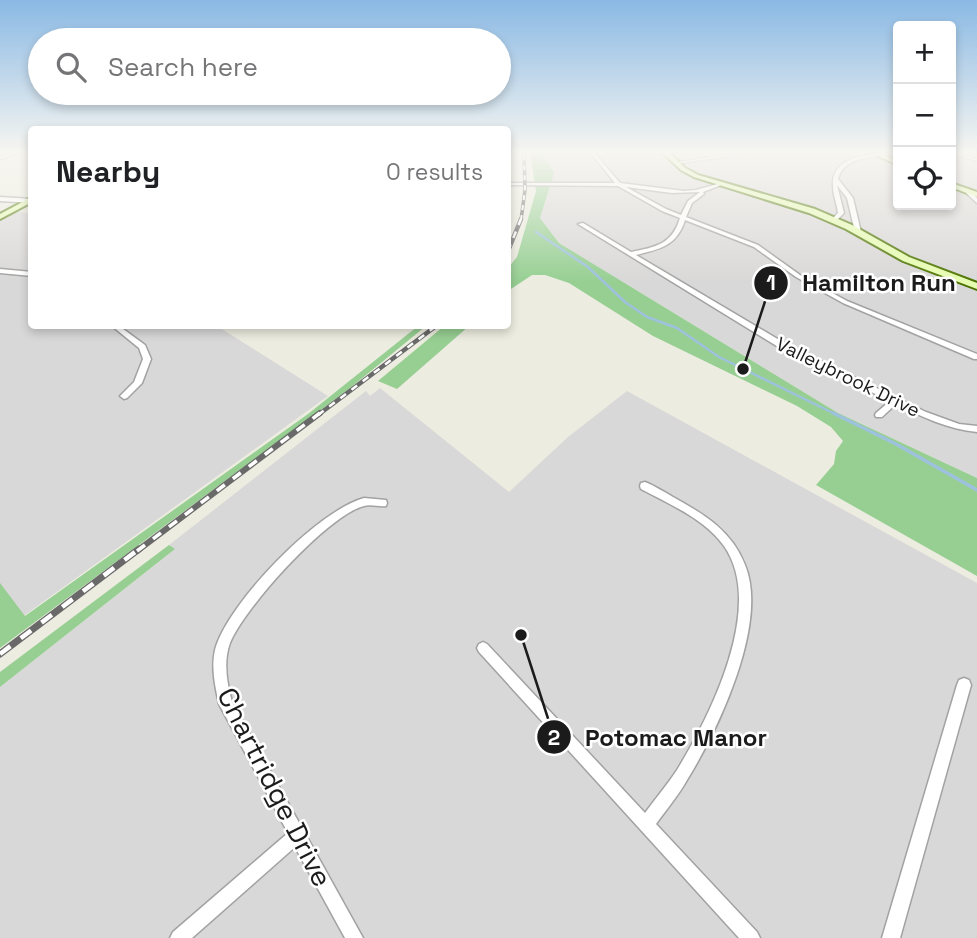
<!DOCTYPE html>
<meta charset="utf-8">
<style>
:root{--surface:#fff;--page:#f2f2f2;--text:#202124;--muted:#757577;--line:#e0e0e0}
body{margin:0;font-family:"Space Grotesk",sans-serif;background:var(--page);color:var(--text)}
.controls{position:absolute;right:21px;top:21px;display:grid;overflow:hidden;border-radius:7px;box-shadow:0 4px 10px #0003}
.controls button{width:63px;height:63px;display:grid;place-items:center;padding:0;border:0;border-bottom:2px solid var(--line);background:var(--surface);color:var(--text);font:35px sans-serif}
.list{margin:0;padding:0;list-style:none}
h2{display:flex;justify-content:space-between;align-items:center;height:91px;margin:0;padding:0 28px;font-size:30px}
h2 small{font-size:23px;font-weight:400;color:var(--muted)}
.icon{flex:none;width:38px;height:38px;fill:none;stroke:currentColor;stroke-width:2;stroke-linecap:round;stroke-linejoin:round}
.map{position:relative;flex:none;width:977px;height:938px;overflow:hidden}
.search{position:absolute;background:var(--surface);box-shadow:0 4px 10px #0003;left:28px;top:28px;width:483px;height:77px;display:flex;align-items:center;gap:18px;box-sizing:border-box;padding:0 24px;border-radius:38px;color:var(--muted);font-size:26px}
.panel{position:absolute;background:var(--surface);box-shadow:0 4px 10px #0003;left:28px;top:126px;width:483px;height:203px;border-radius:7px}
.map>svg:first-child{display:block}
</style>
<div class="map">
<svg width="977" height="938" viewBox="0 0 977 938">
<rect width="100%" height="100%" fill="#edece0"/>
<g fill="#d9d8d8">
<path d="M541,151H863L898,166V205H951V188L977,199V478L838,413L559,243L540,218L554,173Z"/>
<path d="M951,151H977V193L951,182Z"/>
<path d="M17,211L31,214L32,326H217L328,396L0,633V221Z"/>
<path d="M380,388L509,492L568,437L627,391L977,583V938H0V687L174,550L169,545L366,391L370,396Z"/>
</g>
<g fill="#97cf93">
<path d="M530,151H541L554,173L540,218L559,243L838,413L977,478V576L816,485L834,464L836,451L843,441L831,427L797,406L653,336L569,283L545,275H532L508,291V268L517,257L536,191Z"/>
<path d="M418,326H426L349,389L0,648V583L25,616L308,414Z"/>
<path d="M444,326H469L397,389L378,381Z"/>
<path d="M169,545L175,549L0,687V672Z"/>
</g>
<g fill="none" stroke-linecap="round" stroke-linejoin="round">
<path stroke="#9ec1dd" stroke-width="2.5" d="M536,232L588,267L625,302L647,317L677,328L719,357L837,415"/>
<path stroke="#9ec1dd" stroke-width="3.5" d="M833,413L896,444L977,490"/>
<defs>
<g id="street">
<path d="M18,151H25L0,159V157Z"/>
<path d="M589,151H593L620,183L684,191L696,190L721,183V185L703,192L704,194L692,203L686,217L758,245L800,275L847,301L977,354V359H974L843,303L796,277L754,247L685,220C677,246 660,249 636,255L786,344L926,412L959,424L977,426V432C948,429 922,417 896,404L882,417H876L875,415L876,413L890,401L780,348L578,224L583,223L631,252C655,247 672,245 680,218L662,211L618,186L508,185V183H615ZM626,187L672,193L700,192L688,201L681,215L666,209Z"/>
<path d="M751,151H763L675,164L673,163Z"/>
<path d="M951,151L977,159V161L951,153Z"/>
<path d="M898,152V154C878,157 844,155 838,179L853,198L861,232L858,234L855,232L847,198L837,185L844,213L836,221H832V219L838,213C837,204 833,195 833,186C831,153 875,154 898,152Z"/>
<path d="M966,191H970L977,198V203L966,193Z"/>
<path d="M0,197L32,199V203L0,201Z"/>
<path d="M0,269L32,272V276L0,273Z"/>
<path d="M112,326H119L145,345L151,359L142,383L127,398L124,399L120,396L134,382L143,359L139,348Z"/>
<path d="M645,482C655,486 664,492 673,497C704,514 732,531 745,565C769,623 718,730 687,780C678,796 666,810 656,824L757,932L760,938H739L479,652L477,648L479,644L483,642L487,644L645,813C656,798 667,785 677,770C710,716 766,606 724,546C705,519 669,504 641,489L640,486L641,483Z"/>
<path d="M364,498L386,500L387,503L386,506C379,507 371,504 364,506C328,515 244,608 230,643C223,662 227,683 232,702L363,938H345L295,847L192,938H170L173,932L288,833L219,704C215,686 211,668 215,650C227,604 317,511 364,498Z"/>
<path d="M964,678L969,680L971,685L900,938H882L957,685L959,680Z"/>
</g>
<g id="secondary">
<path d="M661,151H668L685,168L698,175L815,209L852,225L909,257L977,283V289L903,261L846,229L809,213L694,177L681,170Z"/>
<path d="M867,151H875L898,161V165Z"/>
<path d="M951,183L977,192V197L951,187Z"/>
<path d="M32,197V202L0,219V214Z"/>
</g>
</defs>
<use href="#street" stroke="#a2a2a2" stroke-width="3"/>
<use href="#secondary" stroke="#4d7401" stroke-width="4"/>
<use href="#street" fill="#fff" fill-rule="evenodd"/>
<use href="#secondary" fill="#e6fcb0" fill-rule="evenodd"/>
<defs>
<path id="rail-far3" d="M521,220L525,190L524,151"/>
<g id="rail-far2">
<path d="M508,251L521,219"/>
<path d="M318,415L436,326"/>
</g>
<path id="rail-far1" d="M137,551L320,413"/>
<path id="rail" d="M0,654L139,549"/>
</defs>
<use href="#rail-far3" stroke="#696969" stroke-width="3.5"/>
<use href="#rail-far2" stroke="#696969" stroke-width="4.5"/>
<use href="#rail-far1" stroke="#696969" stroke-width="6"/>
<use href="#rail" stroke="#696969" stroke-width="7"/>
<use href="#rail-far3" stroke="#fff" stroke-width="2" stroke-dasharray="5" stroke-linecap="butt"/>
<use href="#rail-far2" stroke="#fff" stroke-width="2.5" stroke-dasharray="7" stroke-linecap="butt"/>
<use href="#rail-far1" stroke="#fff" stroke-width="3.5" stroke-dasharray="10" stroke-linecap="butt"/>
<use href="#rail" stroke="#fff" stroke-width="4.5" stroke-dasharray="13" stroke-linecap="butt"/>
</g>
<linearGradient id="sky" x2="0" y2="1"><stop stop-color="#8ab9e4"/><stop offset="0.54" stop-color="#f7f6f1"/><stop offset="1" stop-color="#f7f6f1" stop-opacity="0"/></linearGradient>
<rect width="977" height="282" fill="url(#sky)"/>
<g text-anchor="middle" dominant-baseline="central" stroke-width="5" stroke-linejoin="round" paint-order="stroke">
<g font-size="19" fill="#1b1b1b" stroke="#fff">
<text transform="translate(848 377) rotate(26)">Valleybrook Drive</text>
</g>
<g font-size="28" fill="#1b1b1b" stroke="#fff">
<text transform="translate(275 787) rotate(63)">Chartridge Drive</text>
</g>
</g>
<path fill="none" stroke="#1b1b1b" stroke-width="2.5" d="M743 369L771 283M521 635L554 737"/>
<g fill="#1b1b1b" stroke="#fff" stroke-width="2.5">
<circle cx="743" cy="369" r="7"/>
<circle cx="521" cy="635" r="7"/>
<circle cx="771" cy="283" r="18"/>
<circle cx="554" cy="737" r="18"/>
</g>
<g font-size="21" text-anchor="middle" font-weight="bold" fill="#fff">
<text x="771" y="290">1</text>
<text x="554" y="745">2</text>
</g>
<g font-size="24" text-anchor="middle" font-weight="bold" fill="#1b1b1b" stroke="#fff" stroke-width="5" stroke-linejoin="round" paint-order="stroke">
<text x="879" y="291">Hamilton Run</text>
<text x="676" y="746">Potomac Manor</text>
</g>
</svg>
<div class="controls">
<button>+</button>
<button>−</button>
<button><svg class="icon" aria-label="locate" viewBox="0 0 24 24"><circle cx="12" cy="12" r="6"/><path d="M12 2v4M12 18v4M2 12h4M18 12h4"/></svg></button>
</div>
<div class="search"><svg class="icon" aria-label="search" viewBox="0 0 24 24"><circle cx="10" cy="10" r="6"/><path d="M15 15l6 6"/></svg>Search here</div>
<section class="panel">
<h2>Nearby<small>0 results</small></h2>
<ul class="list">
</ul>
</section>
</div>
